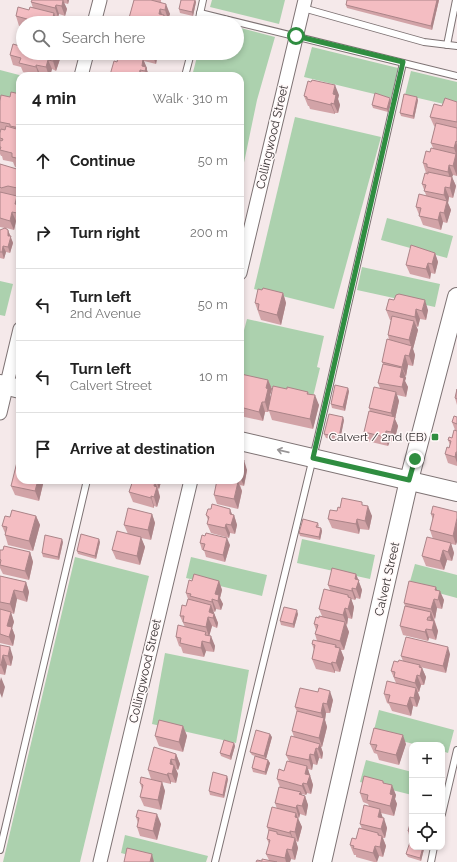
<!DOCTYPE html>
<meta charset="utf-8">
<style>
:root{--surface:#fff;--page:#f6f6f6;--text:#222;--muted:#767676;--line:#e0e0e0}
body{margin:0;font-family:Raleway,sans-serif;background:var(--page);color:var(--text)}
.controls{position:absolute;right:12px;bottom:12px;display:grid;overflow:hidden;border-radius:8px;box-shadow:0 2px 6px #0003}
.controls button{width:36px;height:36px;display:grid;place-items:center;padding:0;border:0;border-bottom:1px solid var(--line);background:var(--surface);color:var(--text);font:20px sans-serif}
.stop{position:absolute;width:12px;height:12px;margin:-9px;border:3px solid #2f8d40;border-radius:50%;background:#fff}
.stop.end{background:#2f8d40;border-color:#fff;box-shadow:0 1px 4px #0008}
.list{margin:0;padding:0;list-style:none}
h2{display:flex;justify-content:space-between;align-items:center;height:52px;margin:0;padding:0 16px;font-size:17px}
h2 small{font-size:13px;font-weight:400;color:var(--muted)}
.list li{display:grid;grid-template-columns:26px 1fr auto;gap:12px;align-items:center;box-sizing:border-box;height:72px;padding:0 16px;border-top:1px solid var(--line)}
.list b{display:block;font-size:15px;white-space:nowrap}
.list p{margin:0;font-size:13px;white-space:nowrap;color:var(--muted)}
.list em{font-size:13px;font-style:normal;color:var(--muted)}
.icon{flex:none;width:22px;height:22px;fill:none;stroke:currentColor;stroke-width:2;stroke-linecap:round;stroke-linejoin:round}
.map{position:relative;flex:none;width:457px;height:862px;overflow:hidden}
.search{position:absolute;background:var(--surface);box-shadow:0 2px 6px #0003;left:16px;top:16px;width:228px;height:44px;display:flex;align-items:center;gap:10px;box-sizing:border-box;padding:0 14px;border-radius:22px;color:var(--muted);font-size:15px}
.panel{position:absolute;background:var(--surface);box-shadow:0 2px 6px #0003;left:16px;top:72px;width:228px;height:412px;border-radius:12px}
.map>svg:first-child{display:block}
</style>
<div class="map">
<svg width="457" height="862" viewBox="0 0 457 862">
<rect width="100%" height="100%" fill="#f5e9ea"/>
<g fill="#acd1ae">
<path d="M212,0H285L279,24L210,7Z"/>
<path d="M237,27L275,37L257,100L240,182V76H192L198,53H237Z"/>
<path d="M312,47L398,68L391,98L304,77Z"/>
<path d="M0,70L23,76H20V102L0,97Z"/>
<path d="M411,71L457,82V107L405,95Z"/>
<path d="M295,117L381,137L334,309L254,289Z"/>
<path d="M387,218L453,236L447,258L381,240Z"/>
<path d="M362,267L440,284L435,307L357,290Z"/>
<path d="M0,281L13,284L5,316L0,315Z"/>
<path d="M247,319L324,336L317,367L320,368L313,397L240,380V345Z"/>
<path d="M302,539L375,555L370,579L297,563Z"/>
<path d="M75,557L149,576L80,862H3Z"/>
<path d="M191,557L267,575L262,596L186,578Z"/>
<path d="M415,564L457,575V598L409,585Z"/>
<path d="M165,653L249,670L236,743L152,724Z"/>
<path d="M379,710L454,730L448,753L442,751V745H418L373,734Z"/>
<path d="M366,760L412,772V795L360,782Z"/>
<path d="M125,835L208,856L206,862H155L121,853Z"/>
</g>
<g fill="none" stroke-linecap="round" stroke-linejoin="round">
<defs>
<g id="lane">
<path d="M303,8L424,42L457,46"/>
<path d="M200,13L457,76"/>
<path d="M198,23L203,0"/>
<path d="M447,45L456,0"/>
<path d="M185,76L191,53"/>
<path d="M442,814L457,750"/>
<path d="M0,850L87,480"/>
<path d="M215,862L318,437L403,63"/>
<path d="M431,862L434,847"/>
</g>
<g id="street">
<path d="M94,23L100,0"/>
<path d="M81,76L87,53"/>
<path d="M240,273L305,0"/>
<path d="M0,413L20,329"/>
<path d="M100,862L191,480"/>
</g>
<g id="secondary">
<path d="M0,384L20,389"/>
<path d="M240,441L457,492"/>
<path d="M322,862L409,480L457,297"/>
</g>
</defs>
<use href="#lane" stroke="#7e7374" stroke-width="8"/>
<use href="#street" stroke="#7e7374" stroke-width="15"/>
<use href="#secondary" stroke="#7e7374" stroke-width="20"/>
<use href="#lane" stroke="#fff" stroke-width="6"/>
<use href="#street" stroke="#fff" stroke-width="13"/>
<use href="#secondary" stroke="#fff" stroke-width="18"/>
</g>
<g fill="#d2a3a7">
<path d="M32,0H69L68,4L64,3L67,9L65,16L59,14L58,17H55L57,22L59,23H23V27L19,26L16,16L33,8L31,2Z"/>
<path d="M134,0H161V2L170,14L168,19H165L167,23H131L129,18Z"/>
<path d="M195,0L196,2L193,16L180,13L179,9Z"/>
<path d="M347,0H439L432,30L347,8L346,5Z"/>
<path d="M23,53H58L60,59L56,71L52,69L50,76H46L40,74L39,76H36L23,72L21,67L13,65L10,55Z"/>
<path d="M124,53H158L156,64L144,61L149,76H111L110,75L117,62L124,54Z"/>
<path d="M20,94V168L15,167L13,162L3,160L2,156H1L0,154V133L1,131L0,130V101Z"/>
<path d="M339,95L338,99L340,105L338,113H335V114L310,109L309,106H308L304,96Z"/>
<path d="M418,100L414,119L401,116L400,113Z"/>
<path d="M391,101L388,112L373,108L372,105Z"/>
<path d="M457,102V176L453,175L452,177L456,186L453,198L449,197L448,203L451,210L447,223L443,222L441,230L423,225L416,207L426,195L422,184L428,173H426L423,163L433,148L431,143L435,127L434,126L430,117L442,106Z"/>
<path d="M0,164L20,170V197H17L20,205V222L16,221L14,230L6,228L8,230L13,243L10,253L6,252L4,259L0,258V230L5,228L0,227Z"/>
<path d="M435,253L438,262L435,274L431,273L430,279L410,274L406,265Z"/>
<path d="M262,290L283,293L286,303L281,325L261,320L255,303Z"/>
<path d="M389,299L428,310L426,320L420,319L418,327L416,326L418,330L413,349L415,355L413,366L408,365L406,376H405L406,378L405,381L408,387L406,397L397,395L399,401L395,419L398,426L394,442L390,441L388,446L367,441L364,432L370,411L369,408L380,388L378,383L383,364L382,362L389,340L388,335L391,320H390L386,310Z"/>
<path d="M240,378L268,380L272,389L270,395L271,397L287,389L308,392L309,394L319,405L313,429L272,420L269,411L268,412H265L263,421L240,416Z"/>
<path d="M457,389V405L455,398Z"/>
<path d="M349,391L345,411L332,408L331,404Z"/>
<path d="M457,417V466L448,463L445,454L449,448L450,445L448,440L452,438L455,430L452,422Z"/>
<path d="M344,420L340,440L326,438L324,434Z"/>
<path d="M240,459L247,470L244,486L240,485L242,491L238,509L217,504L214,495L217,480H240Z"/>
<path d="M44,480L39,501L15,495L11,486Z"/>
<path d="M133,480H167L166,483L161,482L159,489L158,488L160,497L157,507L154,506V508L133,502L129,492Z"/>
<path d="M364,506L372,516L369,530L360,529L359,534L332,528L328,519L340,508Z"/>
<path d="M211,509H230L232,515H234L237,525L235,534L230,533L229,538L211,533L207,524L208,520L206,515Z"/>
<path d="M457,512L456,545L451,544L454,553L452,561L447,560L444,570L426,566L422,556L433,539L430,530L433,520L431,514Z"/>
<path d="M152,514L155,523L151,540L141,538L145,547L140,565L116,559L112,550L128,534L124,525Z"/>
<path d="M36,516L40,525L33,551L8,545L5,535V533L2,526L10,517Z"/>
<path d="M318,523L319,526L318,527L321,528L322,531L320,540L300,536L299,533Z"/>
<path d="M205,536L230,545L225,562L206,557L204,550H202L200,543Z"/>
<path d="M63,542L59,560L43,557L42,553Z"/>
<path d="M100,542L96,559L78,554L77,551Z"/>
<path d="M0,550L30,552L33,562L29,580L3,574L0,568Z"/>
<path d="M356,574L362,590L360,599L356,598L355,600L351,599L354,607L352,619L348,618L347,625L346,624L349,632L344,650H341L344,658L340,672L335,671V673L316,669L312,659L314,650L312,644L317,641L315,634L316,630L314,624L319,618L322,616L319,609L330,590L328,585Z"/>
<path d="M0,576L26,582L29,592L27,602L17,599L14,614L11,613L14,622L12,628L15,636L13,646L0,643Z"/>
<path d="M192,581H219L222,590L220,598L223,604L221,610L216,609L215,612L213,611L218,623L217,628L212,626L209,636L215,646L214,652L206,651L204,657L183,653L181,647L179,646L176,637L185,627L184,625L180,616L186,606L188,599L186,593Z"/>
<path d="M437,590L444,600L442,609L437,608L435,619L434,618L438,631L436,640L429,638L428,641L403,635L400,626L405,606L404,603Z"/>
<path d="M298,614L294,628L281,625L280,621Z"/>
<path d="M0,645L13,657L11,666L7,665L5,675L0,674Z"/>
<path d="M450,654L446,673L420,667H421L422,668L426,677L424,685H421L419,692H418L420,698L417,707L413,706L411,716L392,711L389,704L387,703L384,694L396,683L391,671L398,662L403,661L401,656Z"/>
<path d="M333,700L330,713H326L325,720L327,727L322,747H321L323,753L322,759L319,758L317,765L313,764L312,770L308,769L313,785L311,794L307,793L306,795L301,794L302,795L305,796L308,805L306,816L300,814L299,818L297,817L302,827L298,842L296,841L298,848L295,860L291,859L290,862H256L269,860L266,854L269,844L267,839L269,832L267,827L277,809L275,803L280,787L277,779L284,771L289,761L286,755L294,737L292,731L297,712L295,707Z"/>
<path d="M183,726L187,736L183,752L159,746L155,736Z"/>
<path d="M272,737L266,759L270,763L266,775L253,772L252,768L255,756L252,755L250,752Z"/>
<path d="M234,743L235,746L231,760L221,756L220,753Z"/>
<path d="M370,744H406L399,765L379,760L377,754L374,753Z"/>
<path d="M176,754L180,764L178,770L176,769L178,774L176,783L171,782V784L162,782L165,791L161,810L144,806L140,797L142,789L140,783L151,779L148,770Z"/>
<path d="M228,779L224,798L210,795L209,791Z"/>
<path d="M383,781L384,783L396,795L395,799L397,804L394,816L381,813L387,828L385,838H383L386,846L383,857L379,856L377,862H374L356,857V855H354L350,845L356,839L362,829L360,824L369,806L368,804L363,802L360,793Z"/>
<path d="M136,817L161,824L157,840L140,836L137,827L138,823Z"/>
<path d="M412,817V836L409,835L408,831Z"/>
<path d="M423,847H424V849L421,861L408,857L406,854Z"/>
</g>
<g fill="#ab8488">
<path d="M59,0H63L67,9L65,16Z"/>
<path d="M67,0H69L68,4Z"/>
<path d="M195,0L196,2L193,16L192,12Z"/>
<path d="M437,0H439L432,30L431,26Z"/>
<path d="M166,4L170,14L168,19L165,10Z"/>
<path d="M56,5L59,14L58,17L55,8Z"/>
<path d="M160,9L163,17L164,15L167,23H162L159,14Z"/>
<path d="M54,13L57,23L52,21Z"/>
<path d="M55,53H58L60,59L56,71L53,61Z"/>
<path d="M154,53H158L156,64L153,57Z"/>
<path d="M143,59L147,68V70L149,76H147L145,71L142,66Z"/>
<path d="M48,60L52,69L50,76H49L46,67Z"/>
<path d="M36,65L40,74L39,76L36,67Z"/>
<path d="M140,70L143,76H139Z"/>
<path d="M335,85L339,95L338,99L340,105L338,113L334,104L333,94Z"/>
<path d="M417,97L418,100L414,119L413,116Z"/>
<path d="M390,98L391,101L388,112L387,109Z"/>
<path d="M331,103L335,113V114L331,105Z"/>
<path d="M456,141L457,145V176L453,166L456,154L454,148Z"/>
<path d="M449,165L453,175L452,177L456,186L453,198L450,188L451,181L448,172Z"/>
<path d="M19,180L20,182V195L17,188Z"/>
<path d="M445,187L449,197L448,203L451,210L447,223L444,213L447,202L444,195Z"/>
<path d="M17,196L20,205V221L15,204Z"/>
<path d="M12,212L16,221L14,230L10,221Z"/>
<path d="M440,212L443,222L441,230L438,220Z"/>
<path d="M8,230L13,243L10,253L8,247Z"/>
<path d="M3,246L6,252L4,259L2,252Z"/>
<path d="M435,253L438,262L435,274L432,264Z"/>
<path d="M428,263L431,273L430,279L426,269Z"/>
<path d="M283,293L286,303L281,325L277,315Z"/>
<path d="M425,300L428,310L426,320L422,311Z"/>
<path d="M416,309L420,319L418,327L415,317Z"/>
<path d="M414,321L418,330L413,349L415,355L413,366L409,356L411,346L409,340Z"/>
<path d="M405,355L408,365L406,376L402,367Z"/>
<path d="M402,368L406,378L405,381L408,387L406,397L402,387L400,377Z"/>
<path d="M268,380L272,389L270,395L271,399L268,410V412L265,402L266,388Z"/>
<path d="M348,388L349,391L345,411L343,407Z"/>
<path d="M396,392L399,401L395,419L398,426L394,442L391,432L394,420L391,413Z"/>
<path d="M315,395L319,405L313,429L310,419Z"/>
<path d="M262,402L265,412L263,421L259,412Z"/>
<path d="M343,417L344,420L340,440L339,437Z"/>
<path d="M386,431L390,441L388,446L385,437Z"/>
<path d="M456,452L457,454V463L455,457Z"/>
<path d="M244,460L247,470L244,486L240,477Z"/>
<path d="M38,480H44L39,501L35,491Z"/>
<path d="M156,480H160L161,482L159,489Z"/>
<path d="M155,481L160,497L157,507L154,497V486Z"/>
<path d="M238,482L242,491L238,509L234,499Z"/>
<path d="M151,496L154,506V508L151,498Z"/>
<path d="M368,506L372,516L369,530L365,521Z"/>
<path d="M230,509L233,517L234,515L237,525L235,534L231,525Z"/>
<path d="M152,514L155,523L151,540L148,530Z"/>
<path d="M36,516L40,525L33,551L29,541Z"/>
<path d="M457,518V542L456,545L453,536Z"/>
<path d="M357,519L360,529L359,534L356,524Z"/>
<path d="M226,524L230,533L229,538L225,528Z"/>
<path d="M321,528L322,531L320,540L319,537Z"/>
<path d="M141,537L145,547L140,565L137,556Z"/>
<path d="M227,538L230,545L225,562L223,555Z"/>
<path d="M62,539L63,542L59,560L58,557Z"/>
<path d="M99,539L100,542L96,559L95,556Z"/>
<path d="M451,543L454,553L452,561L448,552Z"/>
<path d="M443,550L447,560L444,570L440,561Z"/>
<path d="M30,552L33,562L29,580L25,571Z"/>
<path d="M356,574L362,590L360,599L356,589L355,579Z"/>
<path d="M219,581L222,590L220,598L223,604L221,610L215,594Z"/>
<path d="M26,582L29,592L27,602L23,592Z"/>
<path d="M436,587L439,596L440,591L444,600L442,609L435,590Z"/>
<path d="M352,588L356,598L355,600L352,591Z"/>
<path d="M14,590L17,599L14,614L10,604Z"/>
<path d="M348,595L350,600L351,598L354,607L352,619L348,609Z"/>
<path d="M212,599L216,609L215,612L212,602Z"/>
<path d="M434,599L437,608L435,619L431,609Z"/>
<path d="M211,605L218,623L217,628L213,618L209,612Z"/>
<path d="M345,608L348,618L347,625L343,615Z"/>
<path d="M297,610L298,614L294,628L293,624Z"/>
<path d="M11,612L14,622L12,628L15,636L13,646L9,637L7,626Z"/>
<path d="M431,612L438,631L436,640L432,630L433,626L430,617Z"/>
<path d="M208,617L212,626L209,637L206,627Z"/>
<path d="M345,622L349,632L344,650L340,641Z"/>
<path d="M426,629L429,638L428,641L425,632Z"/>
<path d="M211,636L215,646L214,652L210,643Z"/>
<path d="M202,641L206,651L204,657L201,648Z"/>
<path d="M336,645L339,653L340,648L344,658L340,672L336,663L335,647Z"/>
<path d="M10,647L13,657L11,666L8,656Z"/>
<path d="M448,647L450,654L446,673L443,666Z"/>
<path d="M3,655L7,665L5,675L1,665Z"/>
<path d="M332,662L335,671V673L331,664Z"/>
<path d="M420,665L422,670V668L426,677L424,685L420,676Z"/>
<path d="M417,675L421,685L419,692L415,683Z"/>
<path d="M1,677L5,687L2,698L0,693V681Z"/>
<path d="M416,688L420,698L417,707L414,698Z"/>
<path d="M330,691L333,700L330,713L327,704Z"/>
<path d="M410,697L413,706L411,716L407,706Z"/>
<path d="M323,703L326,713L325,720L327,727L322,747L319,738L323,720L321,713Z"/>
<path d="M183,726L187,736L183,752L179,742Z"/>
<path d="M270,734L272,737L266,759L264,756Z"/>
<path d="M403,735L406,744L399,765L396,755Z"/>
<path d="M234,743L235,746L231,760L230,756Z"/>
<path d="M320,744L323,753L322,759L318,749Z"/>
<path d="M316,748L319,758L317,765L314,755Z"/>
<path d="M176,754L180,764L178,770L175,760Z"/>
<path d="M310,754L313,764L312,770L309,760Z"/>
<path d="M171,759L174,767V765L178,774L176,783L172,774L170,764Z"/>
<path d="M268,760L270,763L266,775L265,772Z"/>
<path d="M307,766L313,785L311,794L307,784L305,774Z"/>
<path d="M168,773L171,782V784L167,775Z"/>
<path d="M227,776L228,779L224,798L223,795Z"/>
<path d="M162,782L165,791L161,810L158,800Z"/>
<path d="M303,783L307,793L306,795L302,786Z"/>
<path d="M392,785L396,795L395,799L397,804L394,816L390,806V794Z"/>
<path d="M301,792L304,800L305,796L308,805L306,816L302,806L299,794Z"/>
<path d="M297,805L300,814L299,818L296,808Z"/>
<path d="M380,809L383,819L378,817Z"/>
<path d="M296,813L298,819V818L302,827L298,842L295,832V817Z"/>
<path d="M157,814L161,824L157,840L153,831Z"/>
<path d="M384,818L387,828L385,838L381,829Z"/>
<path d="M290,831L294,841L295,838L298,848L295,860L292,850L294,842L290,833Z"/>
<path d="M378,833L381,841L382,836L386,846L383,857L380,847L378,835Z"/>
<path d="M375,846L379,856L377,862L373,853Z"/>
<path d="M423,847H424V849L421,861L420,858Z"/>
<path d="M287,849L291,859L290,862H286L285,858Z"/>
<path d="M152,854L154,862H150Z"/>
</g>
<g fill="#f4bdc2" stroke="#ab8488">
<path d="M32,0H63L62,6L56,5L55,8L31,2Z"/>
<path d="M134,0H151L166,4L165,10L160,9L159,14L164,15L162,23H154L129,18Z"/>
<path d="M181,0H195L192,12L179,9Z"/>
<path d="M347,0H437L431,26L346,5Z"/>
<path d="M18,7L29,10L30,7L54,13L52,21L58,22V23H26L27,19L16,16Z"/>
<path d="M13,44L23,47V53H55L53,61L48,60L46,67L36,65V67L19,63L21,58L10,55Z"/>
<path d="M119,53L143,59L142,66L146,67L145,71L140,70L139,76H114L110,75L114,61L117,62Z"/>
<path d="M134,53H154L153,57Z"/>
<path d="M312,80L335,85L333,94L336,95L334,104L331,103V105L307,99V97L304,96L308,81L311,82Z"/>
<path d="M11,92L20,94V128L10,126V124L0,122V101L1,95L10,97Z"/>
<path d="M375,93L390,98L387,109L372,105Z"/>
<path d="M404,94L417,97L413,116L400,113Z"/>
<path d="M445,98L457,102V122L430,117L434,104L442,106Z"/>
<path d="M436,123L457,128V142L456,141L454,148L431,143Z"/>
<path d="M6,126L20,130V159L12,157V153L0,150L1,147H0V140L2,141L3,139L0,138V133L1,129L5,130Z"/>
<path d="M431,148L456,154L453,166L449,165L448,172L427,167V164L423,163L426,151L430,152Z"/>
<path d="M0,164L20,170V180H19L17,188L8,186L1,188L0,187Z"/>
<path d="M428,172L452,177L450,188L445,187L444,195L424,191L426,185L422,184L425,173L428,174Z"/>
<path d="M0,192L17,196L15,204L19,205L17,213L12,212L10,221L0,218Z"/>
<path d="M419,194L447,201L444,213L440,212L438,220L419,216L421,208L416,207Z"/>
<path d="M5,228L8,230V236H11L8,247L3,246L2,252H0V230Z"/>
<path d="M411,245L435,253L432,264L428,263L426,269L406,265Z"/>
<path d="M263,288L283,293L277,315L258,310L259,304L255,303L258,289L262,290Z"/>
<path d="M399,294L425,300L422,311L416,309L415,317L386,310L389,299L394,300L396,295Z"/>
<path d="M392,316L414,321L409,340L388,335Z"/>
<path d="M387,339L412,346L409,356L405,355L402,367L382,362Z"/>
<path d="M383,364L402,368L400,377L404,378L402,387L378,383Z"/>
<path d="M241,374L268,380L266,388L268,389L265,402H262L259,412L240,407V378Z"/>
<path d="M335,385L348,388L343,407L331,404Z"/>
<path d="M273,386L287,389V387L308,392L307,394L315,395L310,419L268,410Z"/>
<path d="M374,387L396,392L391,413L369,408Z"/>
<path d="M457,389V399L455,398Z"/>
<path d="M369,411L395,417L391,432L386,431L385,437L364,432Z"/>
<path d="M329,414L343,417L339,437L324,434Z"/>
<path d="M454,416L457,417V424L452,422Z"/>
<path d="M454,430L457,431V452H456L455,457L445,454L447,447L449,448L451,441L448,440L449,437L452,438Z"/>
<path d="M240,459L244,460L240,477Z"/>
<path d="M17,462H20V480H38L35,491L11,486Z"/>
<path d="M133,480H151L155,481L154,486L157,487L154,497L151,496V498L129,492Z"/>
<path d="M217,480H230L238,482L234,499L214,495Z"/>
<path d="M342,498L362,502V505L368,506L365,521L357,519L356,524L328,519L330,510L337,511L338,507L340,508Z"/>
<path d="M212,504L230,509V514L234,515L231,525L226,524L225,528L207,524L209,517L206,515L208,509H211Z"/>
<path d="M433,506L457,512V518L453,536L430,530L434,514H431Z"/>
<path d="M128,508L152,514L148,530L124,525Z"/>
<path d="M12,510L36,516L29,541L5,535L7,527L2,526L5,516L10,517Z"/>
<path d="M303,519L318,523L316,527L321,528L319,537L299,533Z"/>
<path d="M117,531L141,537L137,556L112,550Z"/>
<path d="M206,533L227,538L223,555L203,550L205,544L200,543L202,535L205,536Z"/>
<path d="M81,534L99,539L95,556L77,551Z"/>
<path d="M45,535L62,539L58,557L42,553Z"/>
<path d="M427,537L451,543L448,552L443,550L440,561L422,556Z"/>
<path d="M4,546L30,552L25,571L0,565L1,560L0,559V550H3Z"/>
<path d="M332,568L356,574L355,579L359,580L356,589L352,588V591L328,585Z"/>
<path d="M194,574L219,581L215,594L219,595L218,601L212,599V602L190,596L191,594L186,593L189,580L192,581Z"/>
<path d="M0,576L26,582L23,592L14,590L10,604L0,602Z"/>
<path d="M409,581L436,587L435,590L440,591L438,600L434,599L431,609L404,603Z"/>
<path d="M324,589L348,595V597L351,598L348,609L345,608L343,615L319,609Z"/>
<path d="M188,599L211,605L209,612L214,614L213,618L208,617L206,627L183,622L184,616H180L182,605L186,606Z"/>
<path d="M405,606L431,612L430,617H428L427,620L434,621L432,630L426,629L425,632L400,626Z"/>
<path d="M284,607L297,610L293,624L280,621Z"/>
<path d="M0,609L11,612L7,626L12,627L9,637L0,634Z"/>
<path d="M319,616L345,622L340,641L315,634L318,625L314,624L316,617L319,618Z"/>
<path d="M178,625L206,632L205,635L211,636L210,643L202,641L201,648L180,643L181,638L176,637Z"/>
<path d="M406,637L448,647L443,666L401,656Z"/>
<path d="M313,640L336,645L335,647L340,648L336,663L332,662L331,664L312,659L315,645L312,644Z"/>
<path d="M0,645L10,647L8,656L3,655L1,665H0Z"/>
<path d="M399,660L420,665L419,667L422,668L420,676L417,675L415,683L394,677L395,672L391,671L394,661L398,662Z"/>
<path d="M387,681L416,688L414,698L410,697L407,706L388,702L390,695L384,694Z"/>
<path d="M300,688L318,692L319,688L330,691L327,704L323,703L321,713L295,707Z"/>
<path d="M297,711L324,718L319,738L292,731Z"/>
<path d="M159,720L183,726L179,742L155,736Z"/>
<path d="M374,728L403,735L396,755L375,750L377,745L370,744Z"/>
<path d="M256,730L270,734L264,756L250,752Z"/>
<path d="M291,736L320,744L318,749L316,748L314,755L310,754L309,760L286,755Z"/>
<path d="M224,740L234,743L230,756L220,753Z"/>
<path d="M154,747L176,754L175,760L171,759L170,764L174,765L172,774L168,773L167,775L148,770Z"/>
<path d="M255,756L268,760L265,772L252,768Z"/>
<path d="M287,761L307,766L305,774L310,775L307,784L303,783L302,786L277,779L279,769L284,771Z"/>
<path d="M213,772L227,776L223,795L209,791Z"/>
<path d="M364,776L383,781V783L392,785L390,794L393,795L390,806L367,800L368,795L360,793Z"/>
<path d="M141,777L162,782L158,800L140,797L143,785L140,783Z"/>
<path d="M279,787L301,792L299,794L305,796L302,806L297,805L296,808L275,803Z"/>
<path d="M364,805L380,809L378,817L384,818L381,829L360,824Z"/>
<path d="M272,807L296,813L295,817L298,818L295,832L290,831V833L267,827Z"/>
<path d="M138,810L157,814L153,831L137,827L139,818L136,817Z"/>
<path d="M412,817V832L408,831Z"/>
<path d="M359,828L378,833V835L382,836L380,847L375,846L373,853L353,848L354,846L350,845L352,838L356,839Z"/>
<path d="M269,830L277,832V834L295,838L292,850L287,849L285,858L266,854L270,840L267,839Z"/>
<path d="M410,842H412V847H423L420,858L406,854Z"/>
<path d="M127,848L152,854L150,862H124Z"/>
<path d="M262,859L277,862H256L257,860L262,861Z"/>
</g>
<defs><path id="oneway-shaft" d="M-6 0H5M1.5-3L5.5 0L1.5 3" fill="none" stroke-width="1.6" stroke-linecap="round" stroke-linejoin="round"/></defs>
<use stroke="#999697" href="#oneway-shaft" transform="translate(283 451) rotate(-167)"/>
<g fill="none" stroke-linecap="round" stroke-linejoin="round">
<path stroke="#2f8d40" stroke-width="5" d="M296,36L403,62L313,458L409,480L415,459"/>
</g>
<rect fill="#2f8d40" stroke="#fff8f8" stroke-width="1.5" x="431" y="433" width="8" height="8" rx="2"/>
<g text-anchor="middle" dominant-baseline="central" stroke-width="3" stroke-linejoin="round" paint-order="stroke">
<g font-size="12" fill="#332e2f" stroke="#fff8f8">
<text transform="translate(272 137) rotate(-77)">Collingwood Street</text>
<text transform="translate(387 579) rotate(-77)">Calvert Street</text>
<text transform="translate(145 671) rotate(-77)">Collingwood Street</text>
</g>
<g font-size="12" fill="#332e2f" stroke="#fff8f8" text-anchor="end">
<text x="427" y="437">Calvert / 2nd (EB)</text>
</g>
</g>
</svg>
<div class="controls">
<button>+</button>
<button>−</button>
<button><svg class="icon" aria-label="locate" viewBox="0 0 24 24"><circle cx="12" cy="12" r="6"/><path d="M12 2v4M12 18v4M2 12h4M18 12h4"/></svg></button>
</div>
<div class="stop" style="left:296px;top:36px"></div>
<div class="stop end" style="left:415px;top:459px"></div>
<div class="search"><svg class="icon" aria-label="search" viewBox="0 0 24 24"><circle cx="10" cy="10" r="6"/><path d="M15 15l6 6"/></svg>Search here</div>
<section class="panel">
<h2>4 min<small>Walk · 310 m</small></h2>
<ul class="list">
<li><svg class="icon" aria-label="ahead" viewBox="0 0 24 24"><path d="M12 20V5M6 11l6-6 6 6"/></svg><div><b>Continue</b></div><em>50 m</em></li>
<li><svg class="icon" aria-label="right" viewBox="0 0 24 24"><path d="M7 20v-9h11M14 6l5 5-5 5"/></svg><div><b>Turn right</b></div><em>200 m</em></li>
<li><svg class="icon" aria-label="left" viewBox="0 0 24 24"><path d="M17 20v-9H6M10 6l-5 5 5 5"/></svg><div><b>Turn left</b><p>2nd Avenue</p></div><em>50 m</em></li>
<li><svg class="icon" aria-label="left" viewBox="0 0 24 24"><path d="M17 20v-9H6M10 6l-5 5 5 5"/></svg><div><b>Turn left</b><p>Calvert Street</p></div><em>10 m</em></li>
<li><svg class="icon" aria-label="arrive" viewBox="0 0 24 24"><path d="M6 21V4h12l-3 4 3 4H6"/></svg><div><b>Arrive at destination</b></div></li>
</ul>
</section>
</div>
